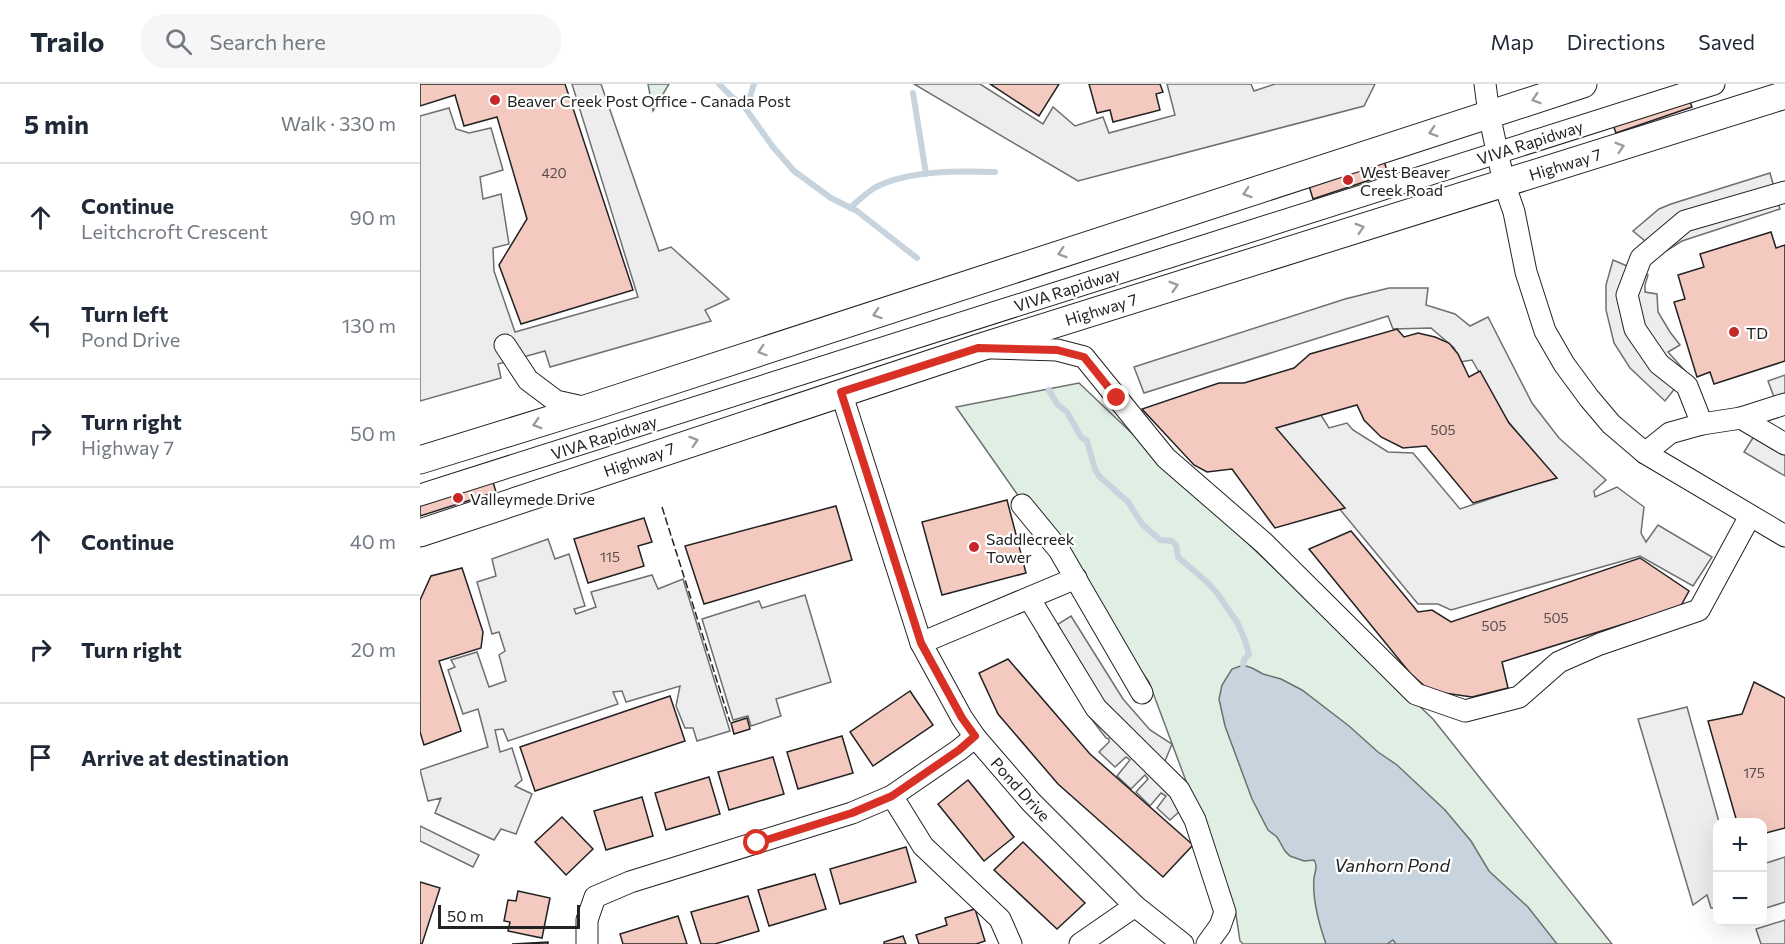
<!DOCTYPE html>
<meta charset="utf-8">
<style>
:root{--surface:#fff;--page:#f6f6f7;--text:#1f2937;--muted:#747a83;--line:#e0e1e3}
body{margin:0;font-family:Commissioner,sans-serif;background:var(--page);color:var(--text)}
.controls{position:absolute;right:18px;bottom:18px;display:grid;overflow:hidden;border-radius:12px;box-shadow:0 6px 24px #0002}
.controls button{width:54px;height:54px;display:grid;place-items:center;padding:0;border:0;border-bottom:2px solid var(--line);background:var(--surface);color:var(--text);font:30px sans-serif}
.scale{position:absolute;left:18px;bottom:15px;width:142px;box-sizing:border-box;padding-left:6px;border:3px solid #222;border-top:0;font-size:16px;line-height:21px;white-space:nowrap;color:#222;-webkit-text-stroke:4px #fff;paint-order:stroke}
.stop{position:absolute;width:18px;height:18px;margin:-14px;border:4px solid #d93025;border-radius:50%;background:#fff}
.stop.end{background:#d93025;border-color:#fff;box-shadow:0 2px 6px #0008}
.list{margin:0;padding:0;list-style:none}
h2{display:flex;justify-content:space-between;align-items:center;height:78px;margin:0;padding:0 24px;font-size:26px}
h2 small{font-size:20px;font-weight:400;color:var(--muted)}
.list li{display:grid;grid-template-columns:39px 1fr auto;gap:18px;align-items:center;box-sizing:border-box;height:108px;padding:0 24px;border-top:2px solid var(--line)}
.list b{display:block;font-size:22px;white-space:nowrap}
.list p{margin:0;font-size:20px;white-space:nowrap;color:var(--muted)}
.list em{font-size:20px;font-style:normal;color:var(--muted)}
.icon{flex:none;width:33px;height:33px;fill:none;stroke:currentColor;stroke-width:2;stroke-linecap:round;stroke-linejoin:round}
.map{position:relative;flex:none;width:1365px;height:860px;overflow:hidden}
header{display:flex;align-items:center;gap:36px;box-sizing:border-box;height:84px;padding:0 30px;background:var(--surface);border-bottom:2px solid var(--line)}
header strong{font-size:28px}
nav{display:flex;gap:33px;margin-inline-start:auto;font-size:21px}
.search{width:420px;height:54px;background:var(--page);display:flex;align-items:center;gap:15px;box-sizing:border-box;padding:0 21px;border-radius:24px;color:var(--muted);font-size:22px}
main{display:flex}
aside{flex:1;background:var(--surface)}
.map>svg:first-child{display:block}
</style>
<header>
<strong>Trailo</strong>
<div class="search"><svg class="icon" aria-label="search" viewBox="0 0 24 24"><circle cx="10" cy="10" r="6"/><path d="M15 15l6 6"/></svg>Search here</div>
<nav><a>Map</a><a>Directions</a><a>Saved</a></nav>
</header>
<main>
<aside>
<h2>5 min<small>Walk · 330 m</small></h2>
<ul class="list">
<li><svg class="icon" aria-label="ahead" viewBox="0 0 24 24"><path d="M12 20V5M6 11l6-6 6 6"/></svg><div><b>Continue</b><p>Leitchcroft Crescent</p></div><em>90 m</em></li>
<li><svg class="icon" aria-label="left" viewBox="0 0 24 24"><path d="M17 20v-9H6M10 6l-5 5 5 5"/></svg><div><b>Turn left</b><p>Pond Drive</p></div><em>130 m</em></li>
<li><svg class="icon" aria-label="right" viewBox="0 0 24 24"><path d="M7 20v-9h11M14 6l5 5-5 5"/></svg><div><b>Turn right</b><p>Highway 7</p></div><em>50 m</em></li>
<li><svg class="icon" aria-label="ahead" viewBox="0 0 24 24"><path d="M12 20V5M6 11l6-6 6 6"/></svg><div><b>Continue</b></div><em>40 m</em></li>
<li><svg class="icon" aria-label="right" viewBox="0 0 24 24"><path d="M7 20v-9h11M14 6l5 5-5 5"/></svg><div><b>Turn right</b></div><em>20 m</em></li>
<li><svg class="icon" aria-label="arrive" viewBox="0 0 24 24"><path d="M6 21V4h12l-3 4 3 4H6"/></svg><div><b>Arrive at destination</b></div></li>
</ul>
</aside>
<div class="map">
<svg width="1365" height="860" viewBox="0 0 1365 860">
<rect width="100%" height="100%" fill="#fff"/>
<g fill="#e0efe3" stroke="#6f6f6f" stroke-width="1.5">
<path d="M228,0H249L233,27Z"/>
<path d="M659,299L1013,635L1192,860H823L820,857L816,831L729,598L536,323Z"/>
</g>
<g fill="#ededed" stroke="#6f6f6f" stroke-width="1.5">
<path d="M152,0H181L239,167L251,163L309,215L285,226L291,237L130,283L125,267L78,280L81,294L0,317V32L29,24L36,45L49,49L71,44L83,86L60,93L63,115L81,110L89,160L73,164L74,187L95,248L218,213Z"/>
<path d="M494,0H560L623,40L633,23L655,42L683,33L689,49L755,31L747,0H831L834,7L855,0H955L944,22L658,97Z"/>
<path d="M1350,89L1360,125L1262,157L1241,170L1213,147L1239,125L1251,120Z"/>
<path d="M1193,176L1228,191L1225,201V208L1237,210L1238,228L1250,248L1260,261L1248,268L1267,289L1245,317L1210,284L1194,259L1186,226V201Z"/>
<path d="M969,204H1008L1006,221L1035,230L1050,242L1068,233L1112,319L1139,354L1186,396L1174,407L1175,413L1197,403L1224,423L1221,449L1226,458L1238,441L1292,473L1273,502L1220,472L1031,526L1018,520H998L852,343L899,328L909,344L927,339L933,346L968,368L993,369L1040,425L1126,396L1129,387L1086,335L1052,276L1040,278L1034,264L1011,244L973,245L968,232L724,309L714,283L925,215Z"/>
<path d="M1365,291V310L1354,313L1348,297Z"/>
<path d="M1334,352L1365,354V392L1324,368Z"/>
<path d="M128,455L135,475L149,470L165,522L154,525L156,530L176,523L171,508L232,491L238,505L263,495L310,647L277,657L273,644H265L256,622L260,602L206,618L202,607L193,608L198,620L88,657L83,645L75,646L80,668L92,664L102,696L95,702L112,710L96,750L81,745L74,756L15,729L21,714L8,717L0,686L68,663L58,625L43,630L28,586L35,583L31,576L57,568L69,603L86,597L79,571L85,567L79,548L72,550L57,498L76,492L72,475Z"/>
<path d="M385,511L411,598L356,615L361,632L331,642L328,632L313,636L282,535L339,517L342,524Z"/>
<path d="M651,532L703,615L730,646L752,660L745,677L746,681L771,717L750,736L737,724L746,712L741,709L730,722L716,708L728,695L725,691L711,705L697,692L710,676L706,673L695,683L679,668L689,658V655L686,654L670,633L619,552Z"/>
<path d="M1267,623L1299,738H1298L1297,828L1296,824H1291L1287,811L1273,821L1218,635Z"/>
<path d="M0,742L59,771L53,783L0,757Z"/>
<path d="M1365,773V818L1343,825V780Z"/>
<path d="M1365,836V860H1341L1336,845Z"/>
</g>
<path fill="#c7d3dd" stroke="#6f6f6f" stroke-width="1.5" d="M823,581L832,584L843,590L861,595L882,606L929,642L958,668L977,681L1025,726L1051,757L1069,787L1108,823L1137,860H976L973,856L967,860H906C899,840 892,816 894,794C895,787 898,783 894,776L884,777L870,772L865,767L857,753L848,746L832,715L805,642L799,615L802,601L812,585Z"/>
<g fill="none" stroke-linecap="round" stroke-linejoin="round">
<g stroke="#c7d3dd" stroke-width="6">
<path d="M299,0L312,13L327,23L326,25L353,63L374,87L411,114L437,127L497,174"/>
<path d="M493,9L506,90"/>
<path d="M327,23L334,0"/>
<path d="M430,124C438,117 447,108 456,103C490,86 537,87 575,88"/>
<path d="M629,306L637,320L647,328L661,353L667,357L675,385L679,392L708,418L722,440L740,456L752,457L756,461L758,473L787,498L797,509L817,538L825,556L829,570L824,576L823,581"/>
</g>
</g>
<g fill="#f3c9c0" stroke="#222" stroke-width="1.5">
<path d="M0,0H145L213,206L101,240L79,181L107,135L77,33L44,42L35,11L0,22Z"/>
<path d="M570,0H639L619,32Z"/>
<path d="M669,0H740L743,8L736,10L740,26L693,38L690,26L677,29Z"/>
<path d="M1268,12L1272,23L1196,49L1192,38Z"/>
<path d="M964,77L968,90L893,115L889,102Z"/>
<path d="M1351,148L1356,164L1365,161V277L1294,300L1290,288L1277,293L1254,218L1265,215L1258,191L1284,183L1280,170Z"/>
<path d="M977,245L984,253L998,249L1015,253L1029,259L1038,270L1049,293L1060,287L1089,339L1137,394L1053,419L1006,362L983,364L961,353L944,336L937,321L856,344L925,424L855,444L812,385L787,388L774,381L722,325L799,299H824L874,284L890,270Z"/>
<path d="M73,398L76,408L0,432V421Z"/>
<path d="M587,416L606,489L522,511L502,438Z"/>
<path d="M416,422L432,476L284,520L265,462Z"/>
<path d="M224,434L232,458L218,462L224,482L168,499L154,455Z"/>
<path d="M931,447L998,528L1012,526L1031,538L1220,474L1269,507L1258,527L1255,524L1082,578L1088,604L1052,613L1010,607L990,589L889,465Z"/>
<path d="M42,484L63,548L61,564L19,577L41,647L4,661L0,648V516L11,492Z"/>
<path d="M588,575L670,670L773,761L743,793L638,700L578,630L559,589Z"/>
<path d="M1334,598L1365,614V744L1342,750V738H1317L1288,637L1322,630Z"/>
<path d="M490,607L513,641L453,682L430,648Z"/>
<path d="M250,612L265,657L115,707L100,663Z"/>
<path d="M327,634L330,645L314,650L311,639Z"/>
<path d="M422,652L433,689L378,705L367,668Z"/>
<path d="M353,673L364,710L309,726L298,688Z"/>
<path d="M289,693L300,730L246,746L235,709Z"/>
<path d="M548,696L594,753L564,777L518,720Z"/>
<path d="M222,713L233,752L186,766L174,727Z"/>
<path d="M142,733L173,765L146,791L115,758Z"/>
<path d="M603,758L665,819L637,845L574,786Z"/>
<path d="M486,763L496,798L420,820L410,785Z"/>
<path d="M395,790L406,825L349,842L338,806Z"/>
<path d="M0,798L20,804L2,860H0Z"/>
<path d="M98,807L130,814L122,854L88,847L90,838L84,837L88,816L96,817Z"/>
<path d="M328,812L339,847L295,860H281L271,828Z"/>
<path d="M555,825L565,857L556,860H499L496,851L527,841L525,834Z"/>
<path d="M258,832L267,860H203L200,850Z"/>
<path d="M483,852L486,860H464V858Z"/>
<path d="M128,858V860H92Z"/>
</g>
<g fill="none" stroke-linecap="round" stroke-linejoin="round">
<defs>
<g id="minor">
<path d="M1065,0L1069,30L1084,99L1094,128L1106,188L1125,247L1144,280L1169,314L1191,340L1225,369L1365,452"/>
<path d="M85,261L108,296L136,317L167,324"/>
<path d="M572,264L637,266L664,273L746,374L844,459L996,610L1045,627L1099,613L1139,578L1180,560L1279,526L1330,432"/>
<path d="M421,308L501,559L542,634L555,653L611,718L715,822L763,860"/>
<path d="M1321,334L1365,360"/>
<path d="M1282,340L1267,302L1239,280L1215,245L1207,211L1221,174L1265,137L1365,108"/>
<path d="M1225,369L1250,349L1282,340L1321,334L1365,320"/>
<path d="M0,411L1294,0"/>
<path d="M602,421L639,466L722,609"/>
<path d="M609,514L676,624L759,706L775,736L805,828L800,842L787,860"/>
<path d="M501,559L656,494"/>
<path d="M472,712L503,762L580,835L591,860"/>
<path d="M167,860V836L175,813L210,798L432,729L472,712L539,666L555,653"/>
<path d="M660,860L715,822"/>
</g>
<g id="major">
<path d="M0,376L168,324L1163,0"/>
<path d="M0,449L558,264L1365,11"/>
</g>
</defs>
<use href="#minor" stroke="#222" stroke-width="23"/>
<use href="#major" stroke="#222" stroke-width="29"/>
<use href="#minor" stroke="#fff" stroke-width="21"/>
<use href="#major" stroke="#fff" stroke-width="27"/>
<path stroke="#222" stroke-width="1.5" stroke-dasharray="8 3" stroke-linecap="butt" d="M242,423L310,638"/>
</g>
<defs><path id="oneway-chevron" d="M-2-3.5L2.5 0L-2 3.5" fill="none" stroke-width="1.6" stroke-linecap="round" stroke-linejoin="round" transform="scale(1.5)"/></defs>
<g stroke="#9c9c9c">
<use href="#oneway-chevron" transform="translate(1116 15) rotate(162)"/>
<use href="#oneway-chevron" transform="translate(1013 48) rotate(162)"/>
<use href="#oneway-chevron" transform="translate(1200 63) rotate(-17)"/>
<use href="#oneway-chevron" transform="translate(827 109) rotate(162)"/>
<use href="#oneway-chevron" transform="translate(940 144) rotate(-17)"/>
<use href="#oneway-chevron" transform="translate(642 169) rotate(162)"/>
<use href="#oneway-chevron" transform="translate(754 202) rotate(-17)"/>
<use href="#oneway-chevron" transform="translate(457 230) rotate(162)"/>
<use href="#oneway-chevron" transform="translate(342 267) rotate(162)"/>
<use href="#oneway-chevron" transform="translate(117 340) rotate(163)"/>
<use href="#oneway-chevron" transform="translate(274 357) rotate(-18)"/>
</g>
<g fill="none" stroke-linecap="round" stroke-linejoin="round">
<path stroke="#d93025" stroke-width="8" d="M337,759L432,729L472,712L539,666L555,652L542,634L501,559L421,308L558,264L637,266L664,273L697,314"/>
</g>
<g fill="#c62828" stroke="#fff" stroke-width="2">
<circle cx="75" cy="16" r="6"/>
<circle cx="928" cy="96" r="6"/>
<circle cx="1314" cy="248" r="6"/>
<circle cx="38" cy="414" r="6"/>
<circle cx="554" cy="463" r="6"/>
</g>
<g text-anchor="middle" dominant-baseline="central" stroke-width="4.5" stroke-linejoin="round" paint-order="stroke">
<g font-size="14" fill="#564c4a">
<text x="134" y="88">420</text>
<text x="1023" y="345">505</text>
<text x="190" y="472">115</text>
<text x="1136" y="533">505</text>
<text x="1074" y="541">505</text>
<text x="1334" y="688">175</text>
</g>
<g font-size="16" fill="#222" stroke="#fff" text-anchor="start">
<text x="87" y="16">Beaver Creek Post Office - Canada Post</text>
<text x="940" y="87">West Beaver<tspan x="940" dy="18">Creek Road</tspan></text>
<text x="1326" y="248">TD</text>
<text x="50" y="414">Valleymede Drive</text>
<text x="566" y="454">Saddlecreek<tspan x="566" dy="18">Tower</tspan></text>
</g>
<g font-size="16" fill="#222" stroke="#fff">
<text transform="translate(1110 58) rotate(-18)">VIVA Rapidway</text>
<text transform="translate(1145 80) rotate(-17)">Highway 7</text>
<text transform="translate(647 205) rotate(-18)">VIVA Rapidway</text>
<text transform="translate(681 225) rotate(-17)">Highway 7</text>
<text transform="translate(184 353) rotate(-18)">VIVA Rapidway</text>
<text transform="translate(219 375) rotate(-19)">Highway 7</text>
<text transform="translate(601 705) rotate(48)">Pond Drive</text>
</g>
<g font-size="18" font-style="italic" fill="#222" stroke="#fff">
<text x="972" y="781">Vanhorn Pond</text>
</g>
</g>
</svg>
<div class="controls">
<button>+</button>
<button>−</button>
</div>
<div class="scale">50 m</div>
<div class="stop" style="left:337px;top:759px"></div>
<div class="stop end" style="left:697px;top:314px"></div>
</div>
</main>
